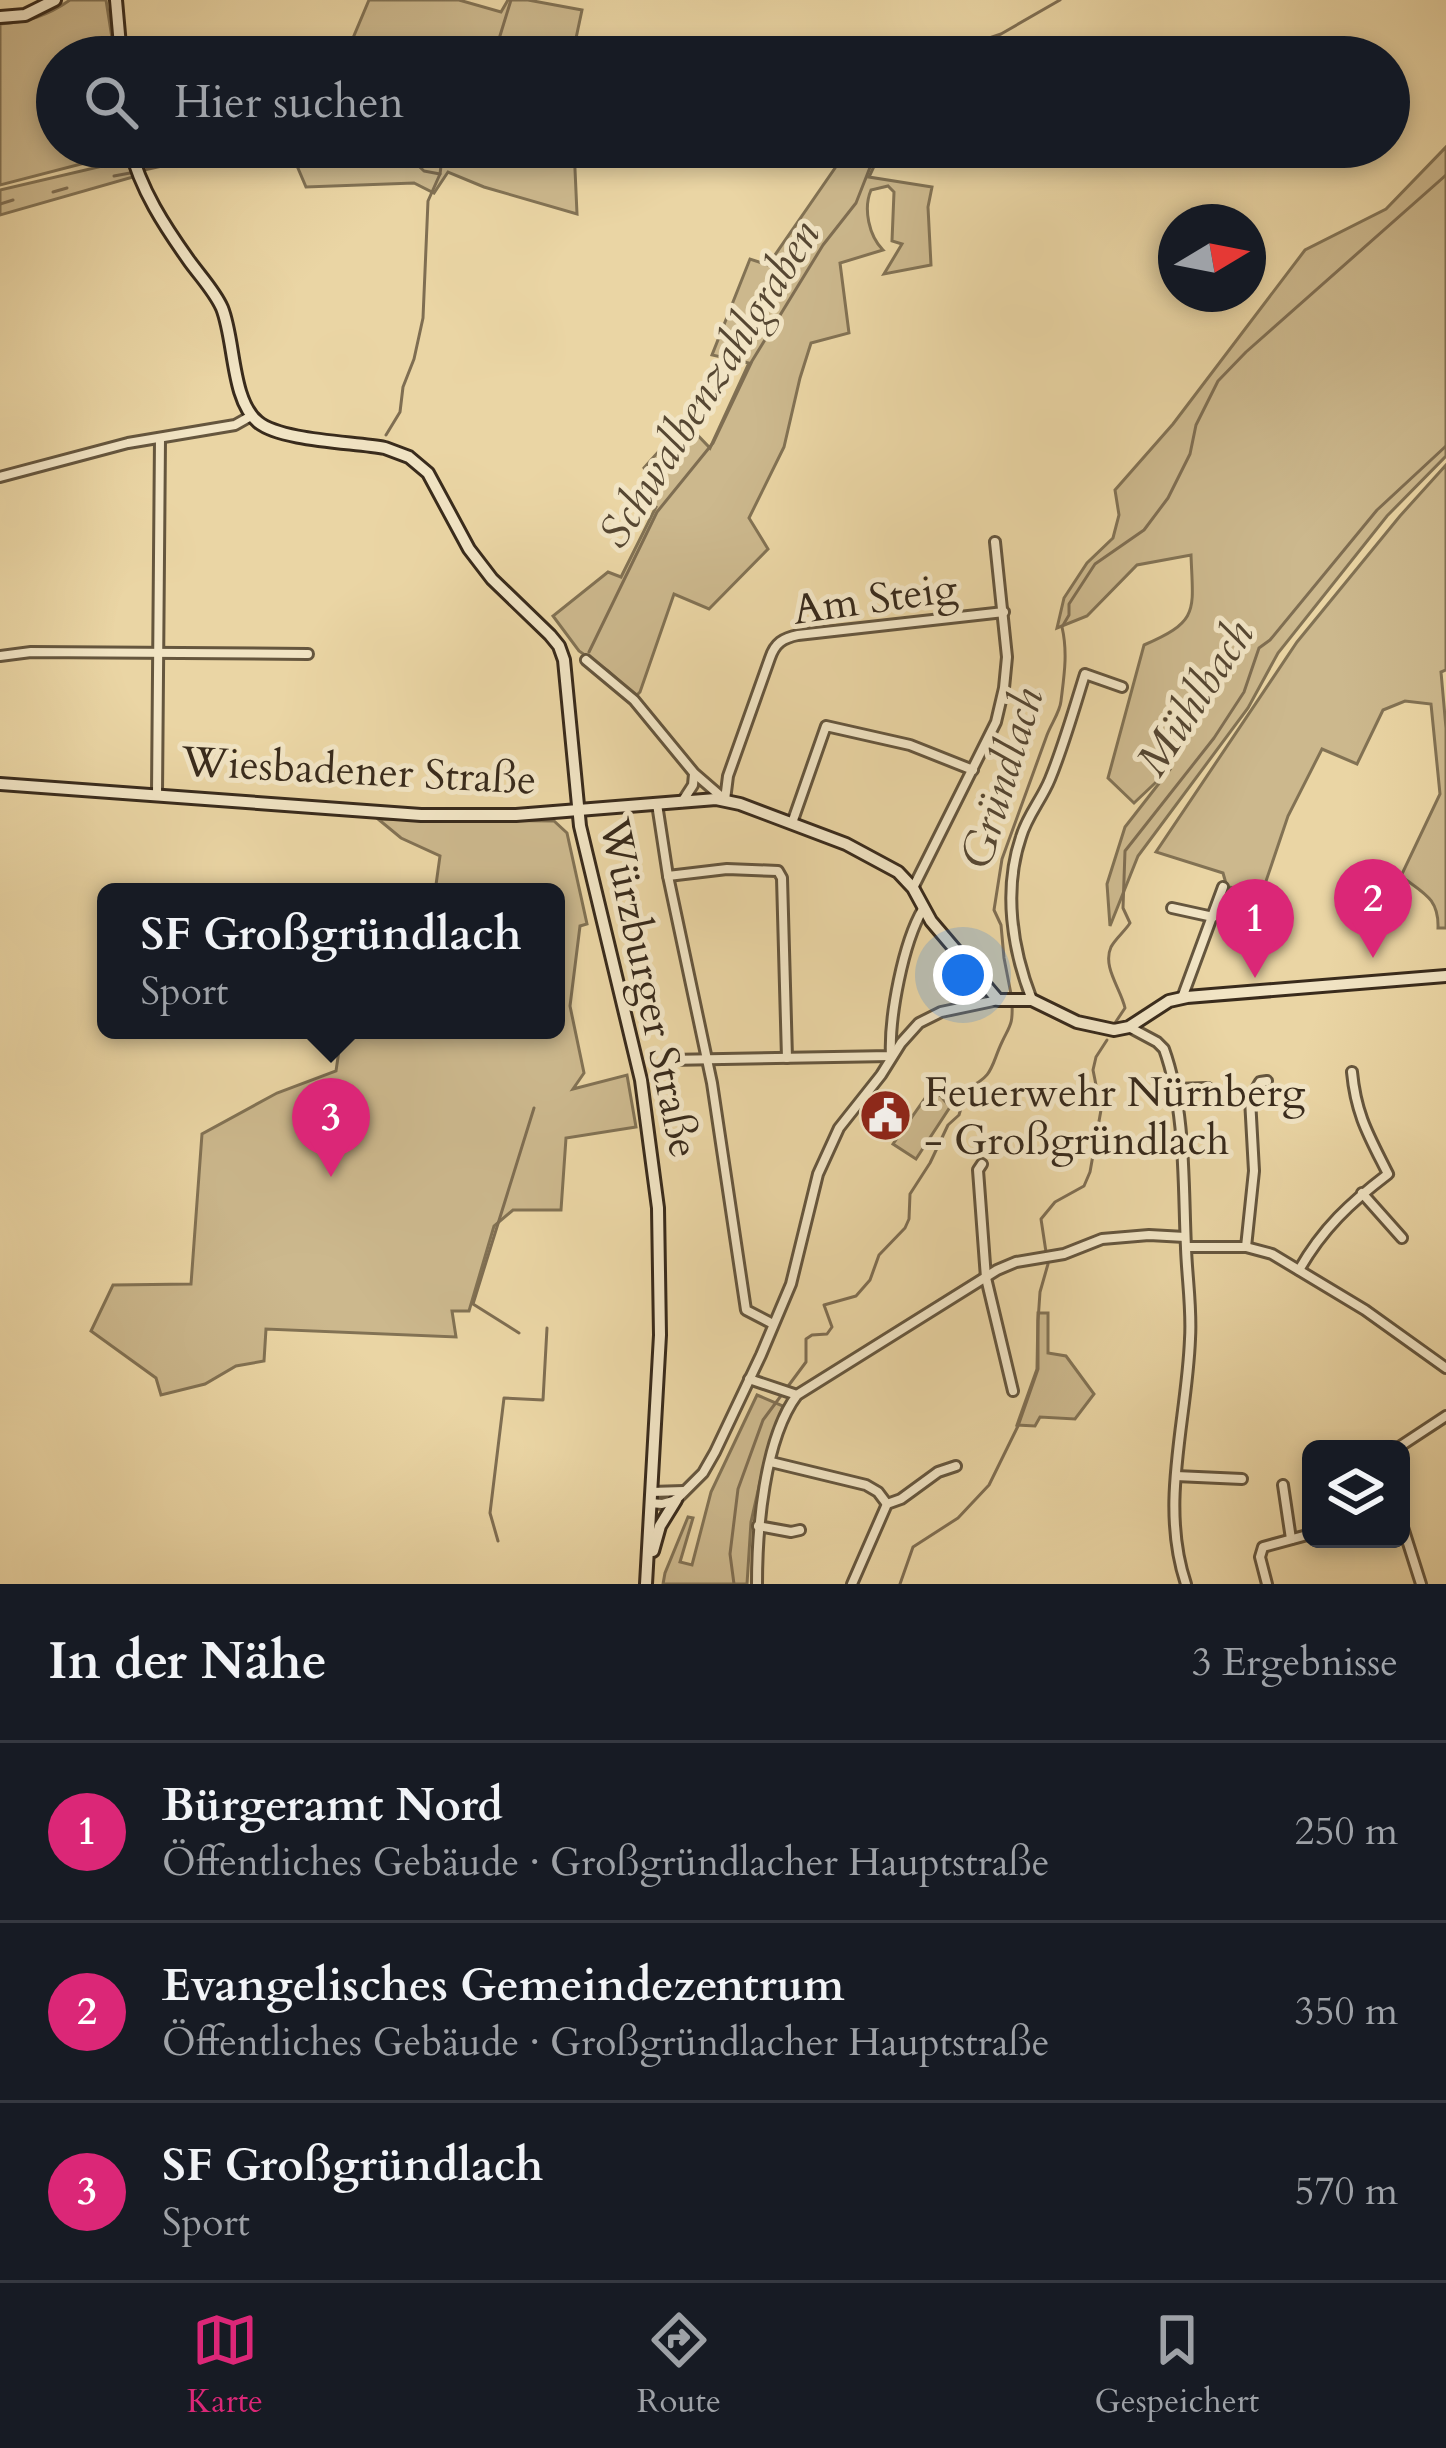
<!DOCTYPE html>
<html lang="de">
<meta charset="utf-8">
<style>
:root{--surface:#171b24;--page:#242831;--text:#f1f3f6;--muted:#9ea1a6;--line:#363941;--accent:#db2777}
body{margin:0;font-family:Cardo,serif;background:var(--page);color:var(--text)}
.controls{position:absolute;right:36px;bottom:36px;display:grid;overflow:hidden;border-radius:18px;box-shadow:0 6px 18px #0003}
.controls button{width:108px;height:108px;display:grid;place-items:center;padding:0;border:0;border-bottom:3px solid var(--line);background:var(--surface);color:var(--text);font:60px sans-serif}
.compass{position:absolute;left:1158px;top:204px;width:108px;height:108px;border-radius:50%;background:var(--surface);box-shadow:0 6px 18px #0003;rotate:80deg}
.you{position:absolute;left:963px;top:975px;width:42px;height:42px;margin:-30px;border:9px solid #fff;border-radius:50%;background:#1a73e8;box-shadow:0 0 0 18px #1a73e833}
.badge{display:grid;place-items:center;width:78px;height:78px;border-radius:50%;background:var(--accent);color:#fff;font-size:39px;font-weight:700}
.pin{position:absolute;translate:-50% -99px;filter:drop-shadow(0 3px 6px #0008)}
.pin::after{content:'';position:absolute;top:63px;width:42px;height:36px;background:inherit;clip-path:polygon(0 0,100% 0,50% 100%)}
.popup{position:absolute;left:97px;top:883px;width:468px;height:156px;box-sizing:border-box;display:grid;place-content:center;border-radius:18px;background:var(--surface);filter:drop-shadow(0 3px 9px #0005);font-size:39px;white-space:nowrap;color:var(--muted)}
.popup b{font-size:45px;color:var(--text)}
.popup::after{content:'';position:absolute;left:50%;top:100%;margin-left:-24px;border:24px solid transparent;border-top-color:var(--surface)}
.list{margin:0;padding:0;list-style:none}
h2{display:flex;justify-content:space-between;align-items:center;height:156px;margin:0;padding:0 48px;font-size:51px}
h2 small{font-size:39px;font-weight:400;color:var(--muted)}
.list li{display:grid;grid-template-columns:78px 1fr auto;gap:36px;align-items:center;box-sizing:border-box;height:180px;padding:0 48px;border-top:3px solid var(--line)}
.list b{display:block;font-size:45px;white-space:nowrap}
.list p{margin:0;font-size:39px;white-space:nowrap;color:var(--muted)}
.list em{font-size:39px;font-style:normal;color:var(--muted)}
.icon{flex:none;width:66px;height:66px;fill:none;stroke:currentColor;stroke-width:2;stroke-linecap:round;stroke-linejoin:round}
.map{position:relative;flex:none;width:1446px;height:1584px;overflow:hidden}
.search{position:absolute;background:var(--surface);box-shadow:0 6px 18px #0003;left:36px;right:36px;top:36px;height:132px;display:flex;align-items:center;gap:30px;box-sizing:border-box;padding:0 42px;border-radius:66px;color:var(--muted);font-size:45px}
.sheet{height:696px;background:var(--surface)}
nav{display:flex;justify-content:space-around;align-items:center;box-sizing:border-box;height:168px;border-top:3px solid var(--line);background:var(--surface);font-size:33px;color:var(--muted)}
nav a{display:grid;justify-items:center;gap:6px}
nav .on{color:var(--accent)}
.map>svg:first-child{display:block}
</style>
<div class="map">
<svg width="1446" height="1584" viewBox="0 0 1446 1584">
<rect width="100%" height="100%" fill="#ead5a4"/>
<filter id="stains"><feTurbulence type="fractalNoise" baseFrequency=".00167" numOctaves="4"/><feColorMatrix values="0 0 0 0 .2 0 0 0 0 .09 0 0 0 0 .02 0 0 0 .5 -.17"/></filter>
<radialGradient id="worn" r=".72"><stop offset=".6" stop-color="#630" stop-opacity="0"/><stop offset="1" stop-color="#630" stop-opacity=".3"/></radialGradient>
<g fill="#ccb88d" stroke="#827254" stroke-width="3">
<path d="M70,0H106L115,57H57V147L123,148L120,153L108,157L0,185V24C27,22 47,16 70,0Z"/>
<path d="M369,0H459L501,12L508,0H528L582,10L572,57H345Z"/>
<path d="M289,147H574L577,214L484,187L448,172L434,193L414,183L306,187Z"/>
<path d="M844,147H883L869,177L932,187L928,207L931,265L884,274L902,244L892,241L894,192L888,186L871,190C863,209 869,236 883,250L840,263L849,333L811,343L800,378L784,447L749,518L768,549L709,609L674,594L640,692L636,696L608,671L579,651L553,616L608,572L621,577L656,507L642,497L653,482L644,468L685,422L710,448L749,363L712,355L750,259L768,265L835,168Z"/>
<path d="M1446,147V456L1387,516L1278,653L1248,708L1138,856L1110,926L1107,884L1125,827L1171,768L1134,803L1108,778L1144,645C1200,621 1193,611 1191,555L1137,565L1087,616L1057,628L1064,598L1087,563L1113,538L1119,515L1115,490L1173,424L1305,250L1386,209Z"/>
<path d="M128,160L133,177L0,215V190Z"/>
<path d="M1446,465V670L1441,672L1446,728V928H1438C1439,898 1423,893 1401,876L1440,794L1431,704L1405,701L1383,710L1357,764L1322,749L1288,816L1263,890L1227,887L1223,873L1156,852L1297,642L1400,516Z"/>
<path d="M378,819L554,821L567,833L587,924L580,926L570,1006L584,1073L573,1089L627,1075L636,1127L566,1138L561,1210H513L494,1226L469,1311H452L456,1337L266,1329L264,1361L236,1366L205,1384L161,1395L156,1378L91,1331L113,1285L191,1284L202,1134L277,1093L336,1071L342,1030H556V892H435L440,856L401,838Z"/>
<path d="M933,1087L950,1107L916,1159L893,1144Z"/>
<path d="M1038,1313H1048V1353L1066,1356L1094,1394L1075,1419L1040,1417L1035,1426L1017,1425L1037,1369Z"/>
<path d="M757,1395L783,1406L765,1460L751,1522L747,1584H663L665,1573L688,1517L693,1518L680,1562L692,1565L711,1492Z"/>
</g>
<g fill="none" stroke-linecap="round" stroke-linejoin="round">
<g stroke="#7f6e52" stroke-width="3">
<path d="M957,49L1001,34L1060,0"/>
<path d="M493,57L490,47L499,39L511,0"/>
<path d="M933,57L948,51"/>
<path d="M310,147L342,156H356L371,149H381L407,155L424,171L440,174"/>
<path d="M144,170L162,166L168,159L189,157L201,150L207,153L219,147"/>
<path d="M114,176L130,173"/>
<path d="M53,192L67,188"/>
<path d="M0,204L13,200"/>
<path d="M386,435L400,412L403,387L414,359L423,318L428,201L440,174L443,150L446,147"/>
<path d="M589,652L657,512L713,443L752,361L823,245L856,203L878,147"/>
<path d="M1011,994L1004,958L1001,925L994,910L1002,859C1017,818 1032,776 1047,735C1051,724 1060,712 1061,701C1064,676 1068,653 1062,627L1069,615V604L1095,564L1144,530L1168,498L1190,454L1196,425L1218,381L1246,352L1446,175"/>
<path d="M1115,1023L1125,1008C1121,989 1102,967 1111,947C1115,939 1125,931 1130,923L1123,908L1125,851L1214,738L1244,692L1259,648L1270,640L1377,510L1446,446"/>
<path d="M1046,1252L1041,1219L1055,1202L1084,1186L1090,1172L1101,1110L1093,1070L1096,1057L1107,1040"/>
<path d="M519,1333L473,1304L534,1108"/>
<path d="M498,1541L490,1513L504,1398L543,1400L547,1328"/>
<path d="M734,1584L730,1554L738,1489L763,1420L806,1362V1339L812,1335L827,1334L832,1327L824,1305L856,1296L870,1280L879,1255L905,1228L909,1219L910,1194L930,1163L948,1125L959,1115L967,1088C994,1077 991,1065 1002,1042C1010,1025 1013,1025 1012,1003"/>
<path d="M900,1584L913,1547L958,1518L989,1485L1018,1426L1038,1369V1321L1040,1292L1048,1264"/>
</g>
<defs>
<g id="street">
<path d="M0,477L128,443L235,425L251,416"/>
<path d="M0,656L31,652L308,654"/>
<path d="M586,660L634,700L694,773L724,799"/>
<path d="M157,794L160,439"/>
<path d="M725,800L728,776L770,658C775,643 783,638 798,635L1004,612"/>
<path d="M682,802L693,785L694,774"/>
<path d="M657,804L668,876L712,1083L746,1310L773,1324"/>
<path d="M792,823L826,726L910,745L973,770"/>
<path d="M668,876L727,869L778,871L782,878L787,1058"/>
<path d="M913,888L996,722L1004,688L1007,657L995,542"/>
<path d="M1172,908L1213,917"/>
<path d="M1182,998L1223,887"/>
<path d="M1032,1000C1012,949 1003,890 1021,837C1027,816 1042,799 1050,779C1064,745 1074,709 1085,674L1122,687"/>
<path d="M1129,1027L1157,1042L1164,1049C1186,1110 1183,1184 1186,1248C1187,1278 1192,1309 1190,1339C1187,1421 1159,1504 1186,1584"/>
<path d="M668,1060L891,1056C889,1017 903,943 923,909"/>
<path d="M1173,1089L1208,1088"/>
<path d="M982,1164L978,1170L986,1278L1013,1391"/>
<path d="M1362,1193L1402,1238"/>
<path d="M1186,1247H1246L1272,1254L1365,1310L1446,1368"/>
<path d="M1246,1247L1254,1171L1250,1099L1260,1082L1267,1081"/>
<path d="M1299,1270C1323,1228 1350,1203 1388,1174C1369,1136 1356,1115 1352,1072"/>
<path d="M749,1379L797,1395"/>
<path d="M1396,1449L1446,1416"/>
<path d="M771,1462L866,1485L878,1492L887,1504"/>
<path d="M1176,1476L1242,1479"/>
<path d="M1283,1485L1291,1539"/>
<path d="M651,1492L684,1491"/>
<path d="M650,1503L662,1504L676,1500L703,1473L715,1452L761,1355L791,1284L818,1174L839,1128L881,1075L901,1043L919,1023L941,1012L998,1000"/>
<path d="M1401,1521L1421,1584"/>
<path d="M758,1526L791,1532L800,1530"/>
<path d="M757,1584C757,1530 764,1439 797,1395L997,1270L1016,1262L1064,1254L1102,1239L1149,1235L1185,1237"/>
<path d="M852,1584L887,1504L901,1499L938,1472L956,1466"/>
<path d="M1267,1584L1260,1557L1263,1547L1311,1534"/>
</g>
<g id="secondary">
<path d="M116,0L121,57"/>
<path d="M0,17L25,15L55,0"/>
<path d="M130,147C140,189 165,227 190,262C201,277 215,292 222,308C235,340 231,400 258,422C281,441 353,442 385,448L409,457L428,473L469,549L492,579L550,635L559,646L564,660L580,826L641,1080L658,1208L660,1335L646,1584"/>
<path d="M0,784L421,815H516L716,799L740,804L846,844L898,872L913,888L931,921L998,1000H1032L1077,1022L1114,1030L1129,1027L1169,1001L1187,997L1446,976"/>
<path d="M653,1551L660,1526L676,1500"/>
</g>
</defs>
<use href="#street" stroke="#65563e" stroke-width="14"/>
<use href="#secondary" stroke="#392b1c" stroke-width="16"/>
<use href="#street" stroke="#f1e4c4" stroke-width="8"/>
<use href="#secondary" stroke="#f1e4c4" stroke-width="10"/>
</g>
<defs>
<symbol id="civic-disc" viewBox="-11 -11 22 22"><circle r="9.5" fill="#8f2418" stroke="#f1e4c4"/><path d="M-.6-6.5H3V-4.5H.6V-3L4-1V1h2V6H-6V1h2V-1L-.6-3ZM-1.2 2.5V6h2.4V2.5Z" fill="#fff"/></symbol>
</defs>
<g fill-rule="evenodd">
<use href="#civic-disc" x="856" y="1086" width="59" height="59"/>
</g>
<g text-anchor="middle" dominant-baseline="central" stroke-width="10" stroke-linejoin="round" paint-order="stroke">
<g font-size="42" fill="#392b1c" stroke="#f1e4c4">
<text transform="translate(875 599) rotate(-8)">Am Steig</text>
<text transform="translate(359 771) rotate(3)">Wiesbadener Straße</text>
<text transform="translate(649 988) rotate(78)">Würzburger Straße</text>
</g>
<g font-size="42" fill="#392b1c" stroke="#f1e4c4" text-anchor="start">
<text x="924" y="1092">Feuerwehr Nürnberg<tspan x="924" dy="48">- Großgründlach</tspan></text>
</g>
<g font-size="45" font-style="italic" fill="#564732" stroke="#f1e4c4">
<text transform="translate(709 384) rotate(-58)">Schwalbenzahlgraben</text>
<text transform="translate(1195 698) rotate(-57)">Mühlbach</text>
<text transform="translate(1002 778) rotate(-73)">Gründlach</text>
</g>
</g>
<rect width="100%" height="100%" filter="url(#stains)"/>
<rect width="100%" height="100%" fill="url(#worn)"/>
</svg>
<div class="controls">
<button><svg class="icon" aria-label="layers" viewBox="0 0 24 24"><path d="M12 4l9 5-9 5-9-5zM3 14l9 5 9-5"/></svg></button>
</div>
<svg class="compass" viewBox="-18 -18 36 36"><path d="M0-13l5 13h-10z" fill="#e53935"/><path d="M0 13l5-13h-10z" fill="#9ea1a6"/></svg>
<div class="you"></div>
<div class="pin badge" style="left:1255px;top:978px">1</div>
<div class="pin badge" style="left:1373px;top:958px">2</div>
<div class="pin badge" style="left:331px;top:1177px">3</div>
<div class="popup"><b>SF Großgründlach</b>Sport</div>
<div class="search"><svg class="icon" aria-label="search" viewBox="0 0 24 24"><circle cx="10" cy="10" r="6"/><path d="M15 15l6 6"/></svg>Hier suchen</div>
</div>
<section class="sheet">
<h2>In der Nähe<small>3 Ergebnisse</small></h2>
<ul class="list">
<li><span class="badge">1</span><div><b>Bürgeramt Nord</b><p>Öffentliches Gebäude · Großgründlacher Hauptstraße</p></div><em>250 m</em></li>
<li><span class="badge">2</span><div><b>Evangelisches Gemeindezentrum</b><p>Öffentliches Gebäude · Großgründlacher Hauptstraße</p></div><em>350 m</em></li>
<li><span class="badge">3</span><div><b>SF Großgründlach</b><p>Sport</p></div><em>570 m</em></li>
</ul>
</section>
<nav>
<a class="on"><svg class="icon" aria-label="map" viewBox="0 0 24 24"><path d="M3 6l6-2 6 2 6-2v14l-6 2-6-2-6 2zM9 4v14M15 6v14"/></svg>Karte</a>
<a><svg class="icon" aria-label="directions" viewBox="0 0 24 24"><path d="M12 3l9 9-9 9-9-9zM9 14v-3h6M13 9l2 2-2 2"/></svg>Route</a>
<a><svg class="icon" aria-label="saved" viewBox="0 0 24 24"><path d="M7 4h10v16l-5-4-5 4z"/></svg>Gespeichert</a>
</nav>
